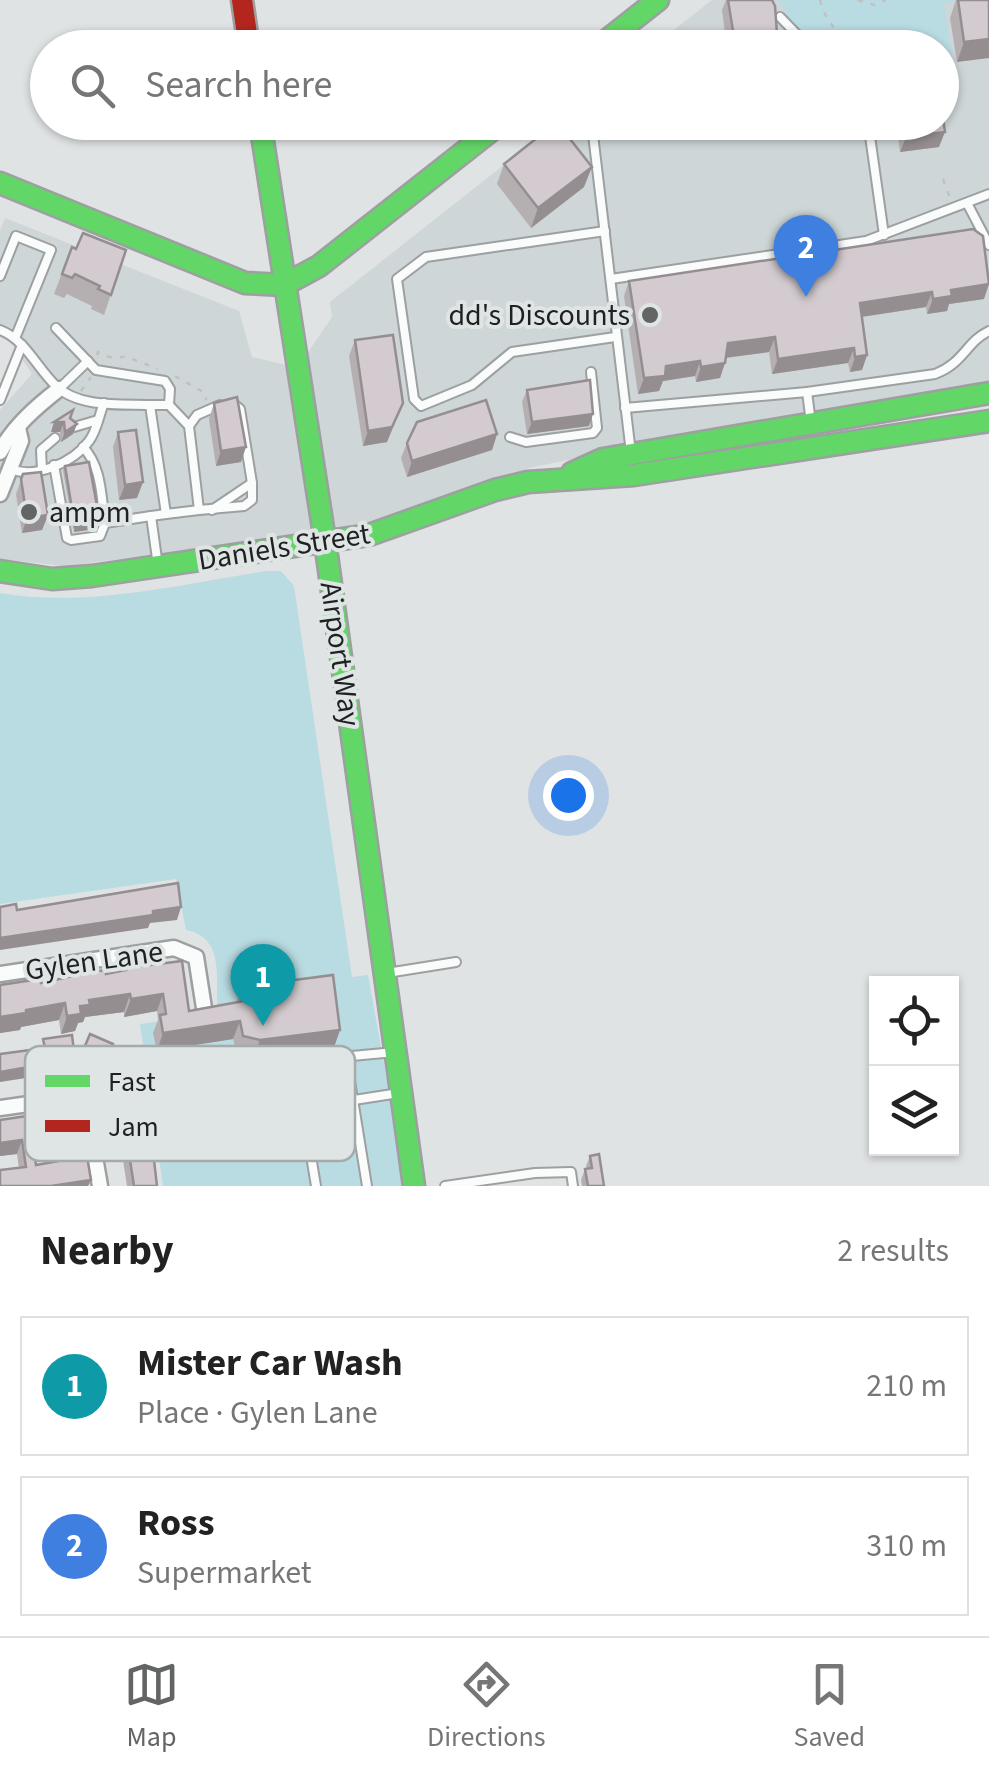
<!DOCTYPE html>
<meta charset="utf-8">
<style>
:root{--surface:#fff;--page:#f6f6f6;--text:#222;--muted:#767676;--line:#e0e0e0;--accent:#636565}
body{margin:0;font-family:"Source Sans 3",sans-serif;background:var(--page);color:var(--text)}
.controls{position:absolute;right:30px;bottom:30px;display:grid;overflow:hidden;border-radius:0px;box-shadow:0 2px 8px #0004}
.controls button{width:90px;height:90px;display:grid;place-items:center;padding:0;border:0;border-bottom:2px solid var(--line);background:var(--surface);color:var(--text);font:50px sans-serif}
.you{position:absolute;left:568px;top:795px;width:35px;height:35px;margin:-25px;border:8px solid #fff;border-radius:50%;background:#1a73e8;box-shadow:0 0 0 15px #1a73e833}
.badge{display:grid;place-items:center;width:65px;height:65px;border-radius:50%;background:var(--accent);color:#fff;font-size:32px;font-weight:700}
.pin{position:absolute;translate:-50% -82px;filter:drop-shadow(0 2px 5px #0008)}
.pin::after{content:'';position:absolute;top:52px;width:35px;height:30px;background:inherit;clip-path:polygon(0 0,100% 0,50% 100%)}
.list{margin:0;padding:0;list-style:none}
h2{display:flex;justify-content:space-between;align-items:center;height:130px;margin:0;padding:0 40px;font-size:42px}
h2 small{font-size:32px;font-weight:400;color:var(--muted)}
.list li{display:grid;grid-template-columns:65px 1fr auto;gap:30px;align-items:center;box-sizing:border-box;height:140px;margin:0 20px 20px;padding:0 20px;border:2px solid var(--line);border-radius:0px}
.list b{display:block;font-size:38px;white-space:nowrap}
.list p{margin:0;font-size:32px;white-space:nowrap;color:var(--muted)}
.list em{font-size:32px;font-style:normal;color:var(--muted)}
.icon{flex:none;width:55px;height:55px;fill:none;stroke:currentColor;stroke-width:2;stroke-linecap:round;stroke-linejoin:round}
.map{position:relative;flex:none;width:989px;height:1186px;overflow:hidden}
.search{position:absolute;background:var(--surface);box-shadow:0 2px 8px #0004;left:30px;right:30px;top:30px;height:110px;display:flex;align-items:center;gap:25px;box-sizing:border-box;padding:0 35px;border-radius:55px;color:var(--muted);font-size:38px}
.sheet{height:450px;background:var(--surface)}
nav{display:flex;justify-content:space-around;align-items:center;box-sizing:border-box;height:140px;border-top:2px solid var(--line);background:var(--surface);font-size:28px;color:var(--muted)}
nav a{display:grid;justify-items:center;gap:5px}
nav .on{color:var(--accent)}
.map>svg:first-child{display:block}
</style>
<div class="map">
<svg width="989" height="1186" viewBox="0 0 989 1186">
<rect width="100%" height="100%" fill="#e0e3e4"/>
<g fill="#ced6d8">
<path d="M712,0H989V391L616,450L529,468L399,518L332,531L300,364L332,317L330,302L557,123L942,122V48L652,47Z"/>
<path d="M5,218L239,311L252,357L291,366L318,535L64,566L0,559V410L32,374L8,338L0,334V231Z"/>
</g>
<g fill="#b9dbe2">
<path d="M777,0H960L944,4L953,62H942V48L816,47L783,16L787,12Z"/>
<path d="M267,571H281L294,586L352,977L368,975L406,1186H163L140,1024L218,1013C214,981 227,938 186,930L176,879L0,904V593C89,608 180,584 267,571Z"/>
</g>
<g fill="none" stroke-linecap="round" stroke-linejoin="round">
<defs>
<g id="lane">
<path d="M780,17L810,48"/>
<path d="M784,48L797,37"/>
<path d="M596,122L592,126L631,453"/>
<path d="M868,122L884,235"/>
<path d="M967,203L989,245"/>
<path d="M605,231L426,257L397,279L414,399L421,406L472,385L512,352L615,337"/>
<path d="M0,276L16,236L51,250L16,336"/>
<path d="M611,279L866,241L989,194"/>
<path d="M56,328L96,370L165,381L170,389L169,405H150L166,514L199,510L189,426L169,405"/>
<path d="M0,330C26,340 36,367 56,386C79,408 121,404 150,405"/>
<path d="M59,389L88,361"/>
<path d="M807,392L811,423"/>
<path d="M0,400L22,345"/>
<path d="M625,408L807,392L935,374C964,363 966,342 989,331"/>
<path d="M189,426L197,415L220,405"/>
<path d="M74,427L98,420"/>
<path d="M510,437L526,442L593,433L597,428L591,372"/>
<path d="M83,447C102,467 101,496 105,523"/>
<path d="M54,465L67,538L71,540L100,536L105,523L151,516"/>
<path d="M10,469C35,479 73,463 89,441C97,431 99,415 104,403"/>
<path d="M42,470L41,450L55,438"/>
<path d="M199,510L244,506L252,500V483L240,409L234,404"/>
<path d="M212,510L252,483"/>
<path d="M158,566L151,516L166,514"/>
<path d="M387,973L456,962"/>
<path d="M346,1056L367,1186"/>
<path d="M174,1061L216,1057L253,1065L395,1052"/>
<path d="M248,1116L303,1108"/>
<path d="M316,1186L303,1108L399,1093"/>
<path d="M445,1186L535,1173L571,1172L573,1186"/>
</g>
<g id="street">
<path d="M0,452C13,427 36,407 59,389"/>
<path d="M0,494L21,441L18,428"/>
<path d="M0,974L174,948L196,957L204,1008"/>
<path d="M0,1108L71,1098L86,1105L100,1186"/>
</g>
<g id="fast">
<path d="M597,48L658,0"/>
<path d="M260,122L325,541L414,1186"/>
<path d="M0,183L245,283L284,285L319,266L502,122"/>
<path d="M572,473L603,459L989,393"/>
<path d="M0,571L52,579L92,576L369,535L495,490L528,482L634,475L989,421"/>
</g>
<path id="jam" d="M242,0L249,48"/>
</defs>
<use href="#lane" stroke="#9d9fa0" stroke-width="12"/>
<use href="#street" stroke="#9d9fa0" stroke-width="19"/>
<use href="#fast" stroke="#9d9fa0" stroke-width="25"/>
<use href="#jam" stroke="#9d9fa0" stroke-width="25"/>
<g stroke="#c0c1c1" stroke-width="2.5" stroke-dasharray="5 8" stroke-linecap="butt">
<path d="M820,0C825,22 840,37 859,48"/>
<path d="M858,0L874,5L886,0"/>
<path d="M904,48H916"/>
<path d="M943,179L950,198"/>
<path d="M97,355L98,352L109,357H127L158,369"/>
<path d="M175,376L205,393L206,400"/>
<path d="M81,391L91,377"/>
</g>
<use href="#lane" stroke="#fafbfb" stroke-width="8"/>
<use href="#street" stroke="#fafbfb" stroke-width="14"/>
<use href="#fast" stroke="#63d668" stroke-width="20"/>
<use href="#jam" stroke="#b3261e" stroke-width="20"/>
</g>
<g fill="#b5afb2">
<path d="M726,0H772L778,48H727L722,10Z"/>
<path d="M956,0H989L957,62L950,18Z"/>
<path d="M896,122H942L939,147L900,152Z"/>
<path d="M567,135L584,187L531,228L497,184L504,164Z"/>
<path d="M973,229L984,299L949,304L947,311L927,314L926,307L862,317L867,355L862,370L850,372L848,363L772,374L769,352L726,358L720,378L696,382L695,376L663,381L659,391L638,394L624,296L629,281Z"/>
<path d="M72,247L126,250L104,315L91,309L92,306L67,294L64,298L54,294Z"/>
<path d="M355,340L403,403L387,442L363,446L349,356Z"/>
<path d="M527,390L589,426L527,434L522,402Z"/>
<path d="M214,403L241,462L216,466L209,419Z"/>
<path d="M70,418L77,424L73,434L61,442L60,432H51Z"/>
<path d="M118,432L137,498L119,500L113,447Z"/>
<path d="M497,434L492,450L407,477L401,458L407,443Z"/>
<path d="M65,466L99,517L95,529L74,532L63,471Z"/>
<path d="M23,474L48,515L42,530L22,533L16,494Z"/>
<path d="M126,968L189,1011L236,1003L241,987L340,1030L334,1047L253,1057L237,1054L233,1039L157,1051L153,1033L158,1020L157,1011L124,1017V1012L85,1017L83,1022L78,1023L75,1031L61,1034L59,1020L21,1027L20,1030L0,1033V985L41,983L125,971Z"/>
<path d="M90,1034L113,1044L101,1073L78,1063Z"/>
<path d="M113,1067L142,1076L139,1086L127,1094L157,1186H127L120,1141L124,1131L120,1108L125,1096L123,1097L109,1077Z"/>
<path d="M0,1120L84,1131L79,1145L51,1152V1148L34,1151L36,1165L91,1180L88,1186H0L19,1168L17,1154L0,1156Z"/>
<path d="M590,1156L604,1186H582L581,1180L585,1169H587L586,1166Z"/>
</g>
<g fill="#948e91">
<path d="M753,34L748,48H730L734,37Z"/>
<path d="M762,37L758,48H751L754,38Z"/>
<path d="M989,39V58L957,62L964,42Z"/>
<path d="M945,132L939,147L900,152L906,137Z"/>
<path d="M592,167L584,187L531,228L538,208Z"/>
<path d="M989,284L984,299L949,304L947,311L927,314L933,299L951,290Z"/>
<path d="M932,292L926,307L854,318L860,303Z"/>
<path d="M775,337L769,352L723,358L728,343Z"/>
<path d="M854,348L848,363L772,374L778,359Z"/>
<path d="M867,355L862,370L850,372L855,357Z"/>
<path d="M700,361L695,376L663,381L659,391L638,394L644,378L666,366Z"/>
<path d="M725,363L720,378L696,382L701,367Z"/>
<path d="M403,403L387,442L363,446L368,431Z"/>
<path d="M593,414L589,426L527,434L532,422Z"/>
<path d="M54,422H64L60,432H51Z"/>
<path d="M77,424L73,434L61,442L65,432Z"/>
<path d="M497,434L492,450L407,477L412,461Z"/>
<path d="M246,447L241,462L216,466L221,451Z"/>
<path d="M143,482L137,498L119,500L125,485Z"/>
<path d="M48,515L42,530L22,533L27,518Z"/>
<path d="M96,524L95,529L74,532L75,527Z"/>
<path d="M181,907L177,920L150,923L148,928L0,950V938L153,911Z"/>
<path d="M130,994L124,1012L85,1017L83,1022L78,1023L75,1031L61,1034L67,1016L89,1000Z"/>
<path d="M163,994L157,1011L124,1017L131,999Z"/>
<path d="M65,1003L59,1020L21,1027L20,1030L0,1033V1017L26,1010Z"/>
<path d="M240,1021L233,1039L157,1051L163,1033Z"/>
<path d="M340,1030L334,1047L253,1057L260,1040Z"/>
<path d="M75,1059L71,1071L0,1082V1072Z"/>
<path d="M142,1076L139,1086L123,1097L127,1087Z"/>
<path d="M84,1131L79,1145L51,1152L56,1138Z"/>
<path d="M56,1134L51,1148L27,1152L32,1138Z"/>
<path d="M22,1140L17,1154L0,1156V1143Z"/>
<path d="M91,1180L88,1186H51Z"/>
</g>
<g fill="#d3cbcf" stroke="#948e91" stroke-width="2.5">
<path d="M728,0H772L775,6L778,48H764L762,37L754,38L753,34L734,37Z"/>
<path d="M958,0H989V39L964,42Z"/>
<path d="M815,42L816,48H780Z"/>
<path d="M942,111L945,132L906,137L903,122H942Z"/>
<path d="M557,122H570L571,124L563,130L592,167L538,208L504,164Z"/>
<path d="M973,229L983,236L989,284L951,290L952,296L933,299L932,292L860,303L867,355L855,357L854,348L778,359L775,337L728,343L725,363L701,367L700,361L666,366L665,376L644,378L629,281Z"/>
<path d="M83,233L126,250L111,295L98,289L100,286L75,274L72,278L62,274L72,247L76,249Z"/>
<path d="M393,335L403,403L392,427L368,431L355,340Z"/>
<path d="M590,380L593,414L532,422L527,390Z"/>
<path d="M237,397L246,447L221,451L214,403Z"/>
<path d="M486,400L497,434L412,461L407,443L417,422Z"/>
<path d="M73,410L70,418L77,424L65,432L64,422H54Z"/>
<path d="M136,430L143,482L125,485L118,432Z"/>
<path d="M89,462L99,517L96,524L75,527L65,466Z"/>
<path d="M41,472L48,515L27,518L21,479L23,474Z"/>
<path d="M178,883L181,907L153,911V915L0,938V907L16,904L17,910Z"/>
<path d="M182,961L189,1011L244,1001L241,987L333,975L340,1030L260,1040L243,1036L240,1021L163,1033L160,1015L166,1014L163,994L131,999L130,994L89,1000L90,1005L80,1006L81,1014L67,1016L65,1003L26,1010V1013L0,1017V985L40,979L41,983L91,972L106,970V974L126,970V968Z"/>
<path d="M90,1034L113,1044L105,1063L82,1053Z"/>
<path d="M72,1035L75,1059L0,1072V1054L45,1048L43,1039Z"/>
<path d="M146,1091L157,1186H134L125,1128L130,1127L125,1094Z"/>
<path d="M80,1108L84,1131L56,1138V1134L32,1138L36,1165L87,1156L91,1180L51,1186H0V1170L26,1167L22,1140L0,1143V1120Z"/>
<path d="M599,1154L604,1186H588L585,1169L592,1168L590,1156Z"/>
</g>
<g fill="#636565" stroke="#dfe4e5" stroke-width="4">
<circle cx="650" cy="315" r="10"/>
<circle cx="29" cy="512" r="10"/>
</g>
<g text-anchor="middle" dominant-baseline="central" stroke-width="8" stroke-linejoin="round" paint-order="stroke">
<g font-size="30" fill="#1f2121" stroke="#dfe4e5" text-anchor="end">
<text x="630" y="315">dd's Discounts</text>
<text x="49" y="512" text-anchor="start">ampm</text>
</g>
<g font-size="30" fill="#1f2121" stroke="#dfe4e5">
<text transform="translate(284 547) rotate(-9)">Daniels Street</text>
<text transform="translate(340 654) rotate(82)">Airport Way</text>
<text transform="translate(94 961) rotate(-8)">Gylen Lane</text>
</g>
</g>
<rect x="25" y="1046" width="330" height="115" rx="15" fill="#dfe4e5" stroke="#a5aaaa" stroke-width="2.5"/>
<rect x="45" y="1075" width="45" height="12" fill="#63d668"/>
<rect x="45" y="1120" width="45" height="12" fill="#b3261e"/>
<g font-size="28" fill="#1f2121">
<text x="108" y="1091">Fast</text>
<text x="108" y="1136">Jam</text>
</g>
</svg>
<div class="controls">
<button><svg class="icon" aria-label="locate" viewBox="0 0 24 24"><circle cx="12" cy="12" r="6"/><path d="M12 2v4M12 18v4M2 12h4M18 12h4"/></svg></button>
<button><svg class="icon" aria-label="layers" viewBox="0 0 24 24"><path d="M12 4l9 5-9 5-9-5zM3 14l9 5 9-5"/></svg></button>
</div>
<div class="you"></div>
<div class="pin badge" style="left:263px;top:1026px;background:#0f9aa8">1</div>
<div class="pin badge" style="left:806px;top:297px;background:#3f7fe0">2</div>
<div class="search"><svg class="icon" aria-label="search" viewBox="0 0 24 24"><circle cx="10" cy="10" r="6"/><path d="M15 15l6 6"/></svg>Search here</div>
</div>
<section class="sheet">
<h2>Nearby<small>2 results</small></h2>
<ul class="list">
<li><span class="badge" style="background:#0f9aa8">1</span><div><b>Mister Car Wash</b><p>Place · Gylen Lane</p></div><em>210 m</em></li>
<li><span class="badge" style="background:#3f7fe0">2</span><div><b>Ross</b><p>Supermarket</p></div><em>310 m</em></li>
</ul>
</section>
<nav>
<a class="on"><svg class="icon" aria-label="map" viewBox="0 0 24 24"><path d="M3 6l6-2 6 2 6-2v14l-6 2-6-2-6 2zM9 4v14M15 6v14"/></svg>Map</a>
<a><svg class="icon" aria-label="directions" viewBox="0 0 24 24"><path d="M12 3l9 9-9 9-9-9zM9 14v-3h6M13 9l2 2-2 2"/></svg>Directions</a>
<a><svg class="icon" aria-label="saved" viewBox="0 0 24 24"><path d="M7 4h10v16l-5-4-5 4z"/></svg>Saved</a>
</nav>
